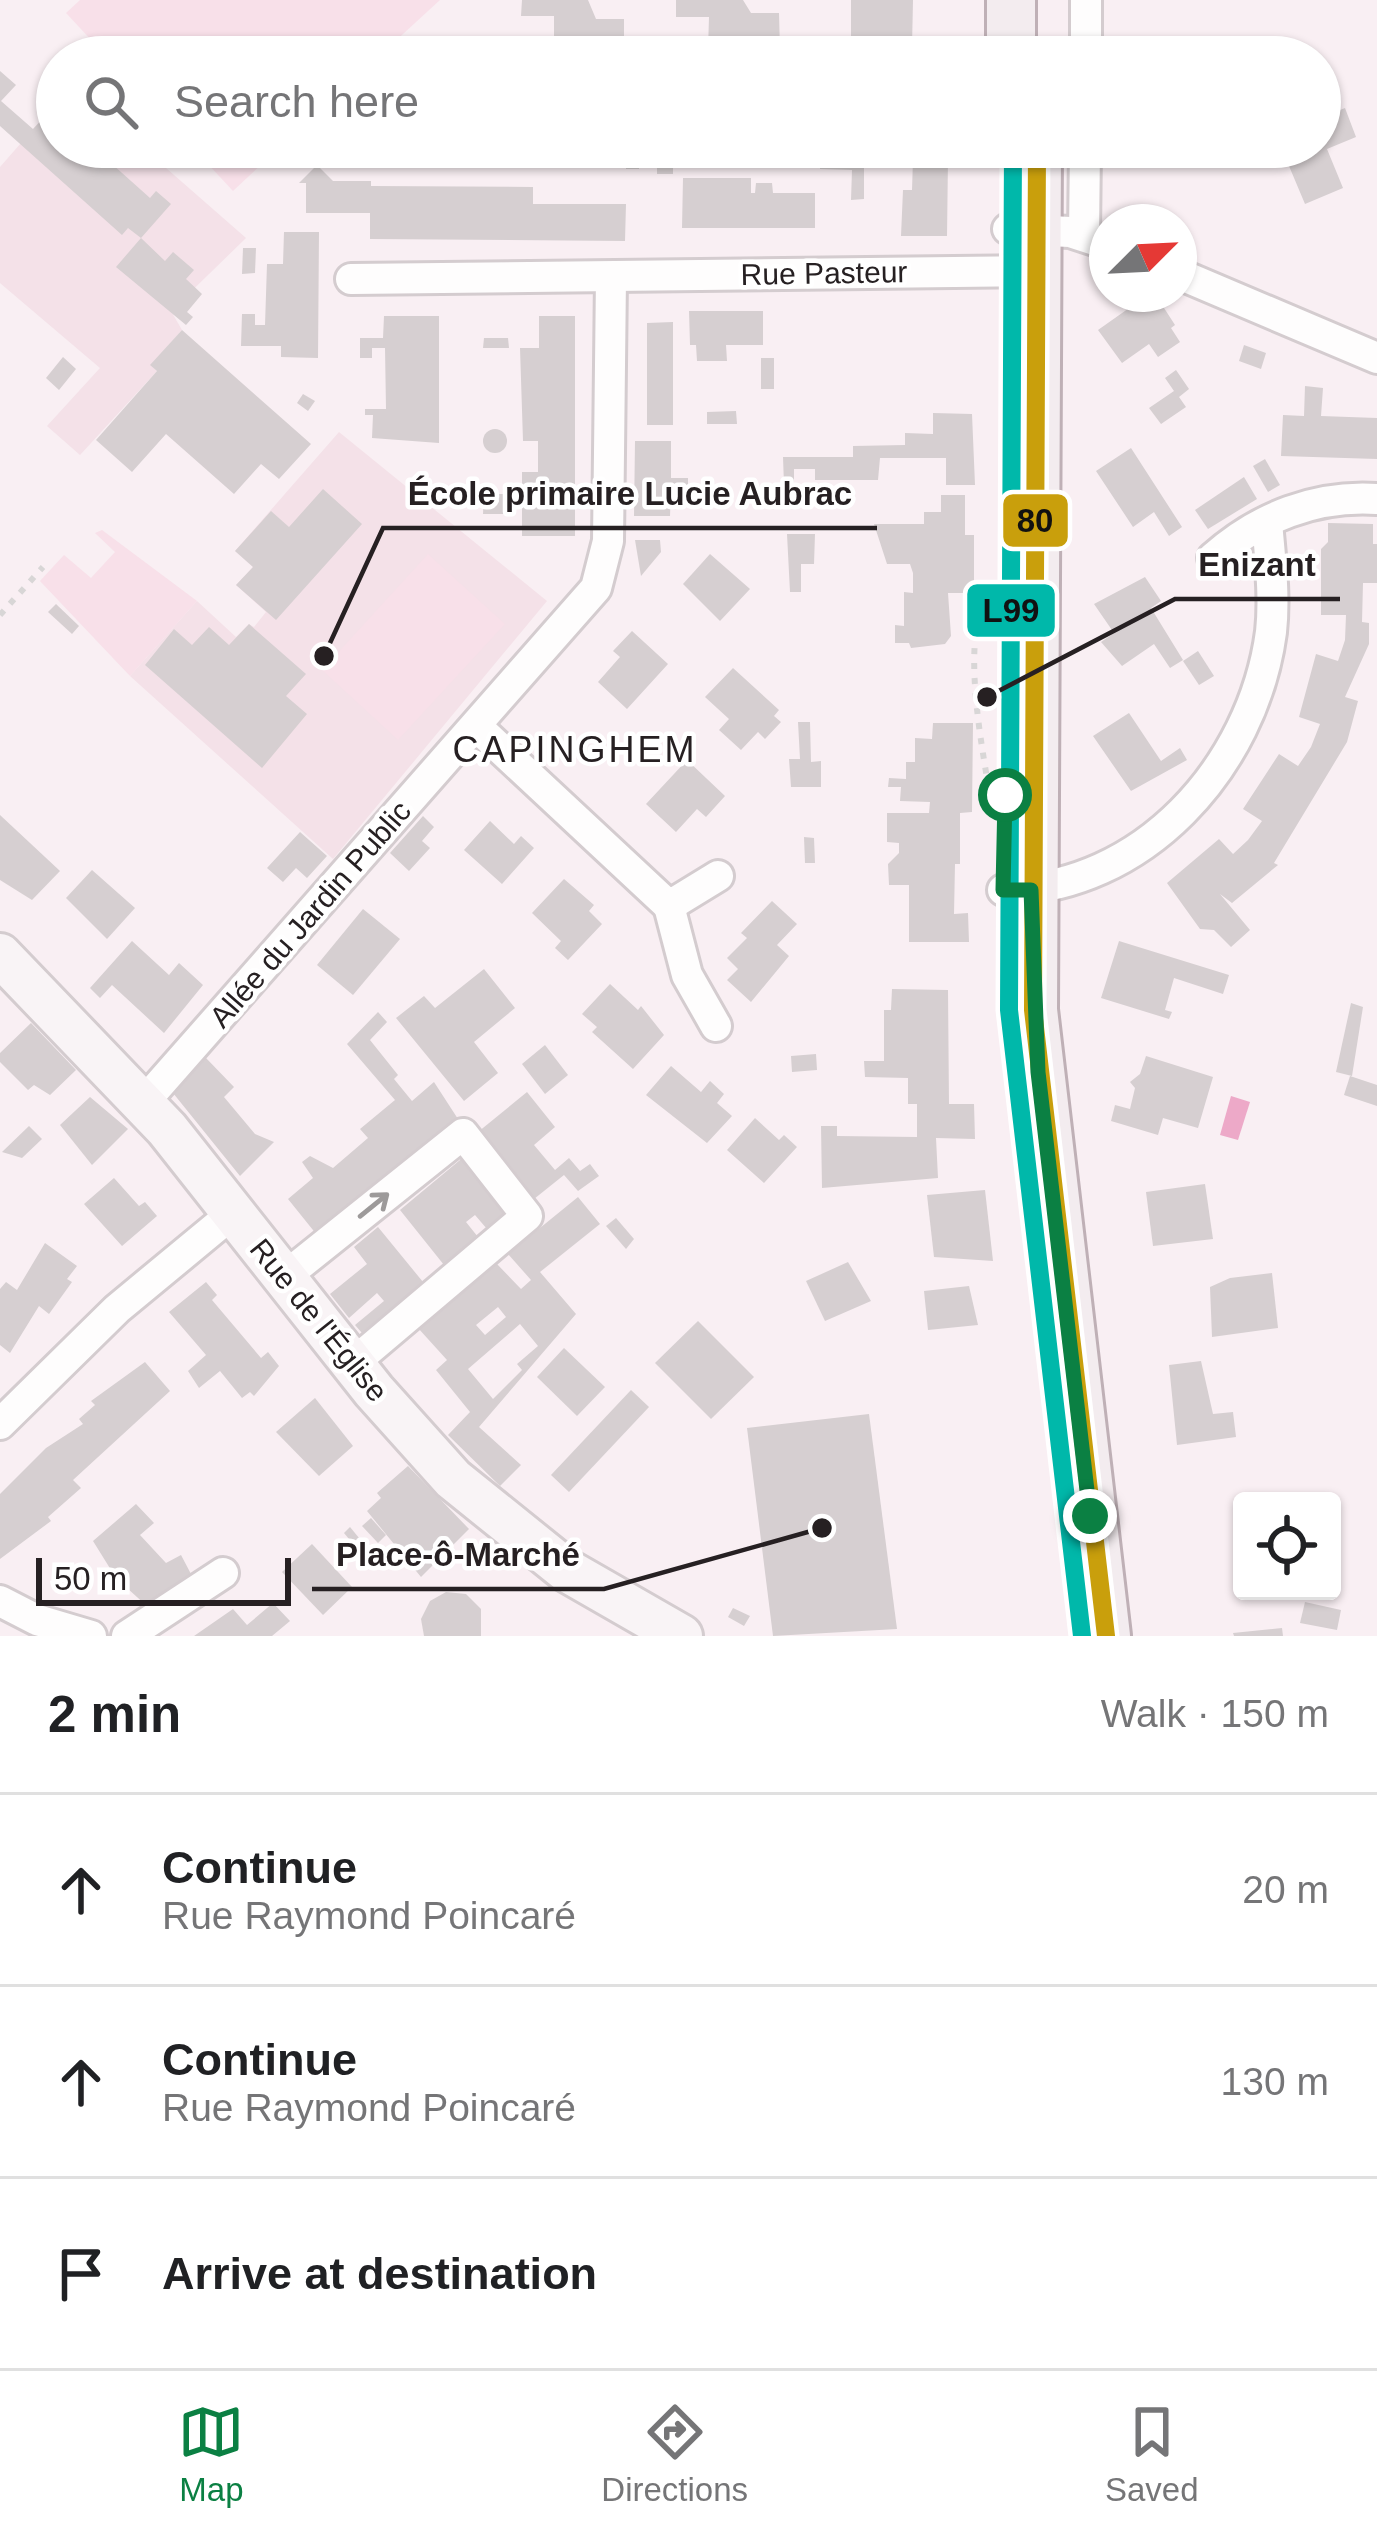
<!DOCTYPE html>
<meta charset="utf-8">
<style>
:root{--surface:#fff;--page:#f6f6f6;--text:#202124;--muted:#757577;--line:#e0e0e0;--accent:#0b8043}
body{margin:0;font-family:Helvetica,sans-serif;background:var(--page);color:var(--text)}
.controls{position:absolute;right:36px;bottom:36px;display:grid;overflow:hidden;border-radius:12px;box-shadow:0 3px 9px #0004}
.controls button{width:108px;height:108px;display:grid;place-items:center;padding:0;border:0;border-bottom:3px solid var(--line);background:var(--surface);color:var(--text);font:60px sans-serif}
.compass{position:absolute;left:1089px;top:204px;width:108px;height:108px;border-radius:50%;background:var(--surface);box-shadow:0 3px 9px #0004;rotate:66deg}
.scale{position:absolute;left:36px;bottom:30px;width:255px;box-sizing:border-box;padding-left:12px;border:6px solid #262022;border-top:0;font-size:33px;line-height:42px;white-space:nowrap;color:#262022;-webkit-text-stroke:9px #fff;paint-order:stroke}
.stop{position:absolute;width:36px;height:36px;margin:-27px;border:9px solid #0b8043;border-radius:50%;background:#fff}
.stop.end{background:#0b8043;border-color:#fff;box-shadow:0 3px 12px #0008}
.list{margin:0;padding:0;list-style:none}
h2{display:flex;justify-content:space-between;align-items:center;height:156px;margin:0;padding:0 48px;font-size:51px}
h2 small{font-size:39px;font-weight:400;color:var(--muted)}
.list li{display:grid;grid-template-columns:78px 1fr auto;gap:36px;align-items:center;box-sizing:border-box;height:192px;padding:0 48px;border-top:3px solid var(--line)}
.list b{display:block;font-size:45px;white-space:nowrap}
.list p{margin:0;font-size:39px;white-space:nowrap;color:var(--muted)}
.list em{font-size:39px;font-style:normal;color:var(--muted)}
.icon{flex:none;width:66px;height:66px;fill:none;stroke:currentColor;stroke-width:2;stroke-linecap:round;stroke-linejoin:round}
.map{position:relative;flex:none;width:1377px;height:1636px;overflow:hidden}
.search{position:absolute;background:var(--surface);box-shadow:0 3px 9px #0004;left:36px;right:36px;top:36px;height:132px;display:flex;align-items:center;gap:30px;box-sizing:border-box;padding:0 42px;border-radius:66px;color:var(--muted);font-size:45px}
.sheet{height:732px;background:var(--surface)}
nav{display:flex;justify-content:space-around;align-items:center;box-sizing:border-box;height:168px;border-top:3px solid var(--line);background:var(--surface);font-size:33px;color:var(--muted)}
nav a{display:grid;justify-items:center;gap:6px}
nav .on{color:var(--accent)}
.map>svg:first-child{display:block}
</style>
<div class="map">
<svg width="1377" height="1636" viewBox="0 0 1377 1636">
<rect width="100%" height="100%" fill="#f9eff3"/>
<g fill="#f4e1e8">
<path d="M57,102V147H142L246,238L171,311L182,330L151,365L157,371L80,455L47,426L100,368L0,283V167Z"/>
<path d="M339,432L547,601L333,859L130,676L197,601L236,637L249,624L254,627L266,612L236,585L253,567L235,551Z"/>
</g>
<g fill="#f8e0e9">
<path d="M80,0H440L378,57H107L66,13Z"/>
<path d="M192,147H280L233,191Z"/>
<path d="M102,530L197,601L130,676L40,581L64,555L91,578L115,552L95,533Z"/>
<path d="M428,554L505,624L398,740L322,670Z"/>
</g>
<path fill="#eda9c8" d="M1231,1096L1250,1102L1238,1140L1220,1135Z"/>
<g fill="#d6cfd1" fill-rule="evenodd">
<path d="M522,0H588L596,19H624V49H554V16H521Z"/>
<path d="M676,0H743L751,13H779L780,50H708L709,17H676Z"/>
<path d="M851,0H913L912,47L851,46Z"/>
<rect x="944" y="49" width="30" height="8"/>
<path d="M0,71L16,85L1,101L33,129L51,110L57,115V147H93L150,198L156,191L171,204L141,238L165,261L173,252L194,270L186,279L202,294L187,312L193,317L186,325L116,267L141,238L128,228L122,235L0,126Z"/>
<path d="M1345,108L1356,137L1327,149L1343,188L1305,204L1281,147H1320V118Z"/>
<rect x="397" y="147" width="42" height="7"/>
<path d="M444,147H481V152L444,153Z"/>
<rect x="582" y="147" width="22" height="7"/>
<rect x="626" y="147" width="13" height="22"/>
<path d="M681,147H737V156H680Z"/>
<path d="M773,147H885V159H864V199L851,200L852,170L820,169V157H773Z"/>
<rect x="657" y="148" width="16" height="26"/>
<path d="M913,159H948L947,236H901L903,190H912Z"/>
<path d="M317,165L333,181H371V186L533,187V204H626L625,241L370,239V213H306V183H299Z"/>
<path d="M683,178H751V193H755L756,183H772L773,193H815V228H682Z"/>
<path d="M284,232H319L318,358L281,357V346H241L242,314H255V325H265L267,264H283Z"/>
<path d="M243,248H256L255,273L242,274Z"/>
<path d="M1149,294H1155L1175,325L1171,328L1180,342L1158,357L1149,344L1122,363L1098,330Z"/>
<path d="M689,311H763V345H726L727,361H697L696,345H690Z"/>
<path d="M384,316H439V443L372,438L373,415H365V409H386L385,348H372V358H360V338H383Z"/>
<path d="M539,316H575V536H522V472H538V441H523L520,348H539Z"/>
<path d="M673,322V425H647V323Z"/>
<path d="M182,330L311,444L279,479L261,464L234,494L166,434L132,472L96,440L157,371L150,365Z"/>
<path d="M484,338H508L509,348H483Z"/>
<path d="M1244,345L1266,353L1261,369L1239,361Z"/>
<path d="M63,357L76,369L59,390L46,378Z"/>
<rect x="761" y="358" width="13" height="31"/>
<path d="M1176,370L1189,389L1179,397L1186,407L1161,424L1149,408L1174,391L1165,378Z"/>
<path d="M1305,386L1323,388L1321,416L1377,418V459L1281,456L1283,415L1304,416Z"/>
<path d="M303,394L315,401L308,411L297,403Z"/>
<path d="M736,411L737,424H707V412Z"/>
<path d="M933,413L972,414L975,485H946V458H880L878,480H815V469H794V485H784L783,457H853V446L905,445V433L933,434Z"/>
<circle cx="495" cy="441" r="12"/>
<path d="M635,441H671V478H688V490L671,489L670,516H634Z"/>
<path d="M1131,448L1182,527L1169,536L1154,512L1133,527L1096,471Z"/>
<path d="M1265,459L1280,485L1268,492L1253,466Z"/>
<path d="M1244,477L1257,499L1208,529L1195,510Z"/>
<path d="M323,489L362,524L276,620L236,585L253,567L235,551L271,511L289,527Z"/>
<path d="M484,494H509V514H483Z"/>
<path d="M941,495H965V535H974V593H948L951,636L945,644L911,648L909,643H895V625L904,626V592L913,593V573L910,564H887L874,524H924V512H941Z"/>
<path d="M1328,523L1373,524V544H1377V583H1363L1362,622L1369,623V644L1345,697L1358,701L1347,742L1274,863L1278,865L1232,903L1220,894L1250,930L1231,947L1214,930L1200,929L1167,883L1219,839L1233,854L1248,840L1262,821L1243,809L1279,754L1298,766L1311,747L1320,724L1299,717L1316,654L1338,661L1345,640L1346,615H1321V549L1328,542Z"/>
<path d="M787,534H815L814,564H801V592H790Z"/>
<path d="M635,540H660L661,552L641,576Z"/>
<path d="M710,554L750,589L720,621L683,584Z"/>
<path d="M1145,577L1161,601L1151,608L1183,660L1170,668L1154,644L1122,666L1101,642L1114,633L1094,604Z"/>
<path d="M56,604L79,626L72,634L48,612Z"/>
<path d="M249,624L306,674L286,696L307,714L262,768L145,665L174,629L192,645L209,627L229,645Z"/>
<path d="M632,631L668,664L627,709L598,682L620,657L613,651Z"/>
<path d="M1198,651L1214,676L1199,685L1183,661Z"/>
<path d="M733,668L779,710L774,716L781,722L765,739L758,732L741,750L719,730L729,719L705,697Z"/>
<path d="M1129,713L1161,761L1180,748L1187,760L1131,791L1093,736Z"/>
<path d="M798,722H810L811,762L821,761V787H791L789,759H800Z"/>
<path d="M933,723H973L972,812L960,813V864H955L954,914L968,913L969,942H909V885H889L888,864L899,853V843L887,842V813H929L930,802L900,801L901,787H888L889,778L906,779V762H915V738L932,739Z"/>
<path d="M687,760L725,796L706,817L697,809L676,832L646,804Z"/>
<path d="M0,815L60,871L32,900L0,880Z"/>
<path d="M423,816L434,827L422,841L430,848L409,871L390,853Z"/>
<path d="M490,821L514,844L521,836L534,848L502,884L464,850Z"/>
<path d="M300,832L327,856L307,878L296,868L283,882L267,868Z"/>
<path d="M804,837L814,838L815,863H805Z"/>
<path d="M92,870L135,908L107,939L66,898Z"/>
<path d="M564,879L594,905L589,911L602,924L568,960L555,948L561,941L532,913Z"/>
<path d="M772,901L797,924L777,945L789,956L751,1002L727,980L738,969L727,958L747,938L741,933Z"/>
<path d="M363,909L400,939L353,995L317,965Z"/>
<path d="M132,941L169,975L179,963L203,985L164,1033L112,985L100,998L90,988Z"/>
<path d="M1119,941L1229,975L1223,994L1174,978L1165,1010L1172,1012L1169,1019L1101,998Z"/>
<path d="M484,969L515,1008L474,1042L498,1073L464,1101L396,1018L424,996L435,1008Z"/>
<path d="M610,984L638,1010L641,1006L664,1035L633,1069L592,1032L597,1027L582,1014Z"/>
<path d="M892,989L948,990L949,1104H974L975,1139L936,1138L938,1178L822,1188L821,1126H837V1136L917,1137V1104H908V1078L865,1077L864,1061H884V1010H891Z"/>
<path d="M1351,1003L1363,1007L1352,1076L1336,1072Z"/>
<path d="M378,1012L387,1022L370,1040L398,1075L394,1079L412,1101L434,1082L458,1119L317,1235L288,1199L313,1178L302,1162L310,1156L333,1168L368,1138L360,1129L395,1100L347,1044Z"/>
<path d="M31,1023L76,1070L50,1095L34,1085L28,1090L0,1062V1053Z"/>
<path d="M545,1045L568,1075L545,1094L522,1064Z"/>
<path d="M816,1054L817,1070L792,1072L791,1056Z"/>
<path d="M1146,1056L1213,1077L1198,1128L1163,1118L1158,1135L1111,1121L1115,1105L1130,1109L1135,1088L1130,1082L1140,1074Z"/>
<path d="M206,1058L234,1087L224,1097L255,1134L274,1142L240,1176L173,1093Z"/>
<path d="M671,1066L701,1092L710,1081L724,1094L717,1103L732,1116L707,1143L646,1095Z"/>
<path d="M1350,1076L1377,1085V1106L1344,1095Z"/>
<path d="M527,1092L555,1127L534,1145L555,1170L569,1158L580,1171L590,1164L599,1176L578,1191L564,1175L534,1199L478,1132Z"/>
<path d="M90,1097L128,1129L92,1165L60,1125Z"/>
<path d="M755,1118L779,1140L784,1135L797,1147L764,1183L727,1150Z"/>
<path d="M29,1126L42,1139L22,1158L2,1152Z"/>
<path d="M466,1155L511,1209L487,1229L475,1215L466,1222L478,1237L444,1265L400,1210Z"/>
<path d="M114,1178L139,1206L145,1202L157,1216L122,1246L84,1204Z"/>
<path d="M1205,1184L1213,1239L1153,1246L1146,1192Z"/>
<path d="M985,1190L993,1261L934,1257L927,1195Z"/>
<path d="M578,1197L600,1224L540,1272L576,1314L479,1427L521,1465L500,1486L448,1435L470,1412L436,1370L447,1360L418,1328L497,1264L521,1289L531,1280L508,1254ZM498,1307L506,1317L485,1335L476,1325ZM520,1324L538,1346L517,1364L522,1370L493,1399L468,1369Z"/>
<path d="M616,1218L634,1239L626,1249L606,1226Z"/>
<path d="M378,1227L423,1282L362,1333L355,1325L384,1301L377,1293L349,1318L330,1294L367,1264L354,1247Z"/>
<path d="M45,1243L77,1266L67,1279L72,1282L49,1314L39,1306L10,1353L0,1345V1289L6,1282L17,1290Z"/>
<path d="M848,1262L871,1301L825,1321L806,1281Z"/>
<path d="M1272,1273L1278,1328L1212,1337L1210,1287L1230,1278Z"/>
<path d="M206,1282L217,1295L212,1300L261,1358L268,1352L279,1366L254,1396L250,1392L242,1398L220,1371L199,1388L188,1371L206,1355L169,1312Z"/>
<path d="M969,1286L978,1325L928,1330L924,1291Z"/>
<path d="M698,1321L754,1377L711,1419L655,1363Z"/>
<path d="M564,1348L605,1387L577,1416L537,1377Z"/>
<path d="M1201,1361L1213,1414L1233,1412L1236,1437L1177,1445L1169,1365Z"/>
<path d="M145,1362L170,1391L73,1480L81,1488L48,1517L51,1521L0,1559V1494L46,1448L83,1424L79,1419L95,1405L91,1401Z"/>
<path d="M631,1390L649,1407L569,1492L551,1475Z"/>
<path d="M315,1398L353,1446L319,1476L276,1432Z"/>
<path d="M869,1414L897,1629L773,1636L747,1428Z"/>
<path d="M408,1466L469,1529L421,1577L367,1511L381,1498L377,1493Z"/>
<path d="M136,1504L154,1523L140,1535L166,1563L181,1555L191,1574L148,1607L116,1578L93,1541Z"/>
<path d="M371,1518L386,1535L378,1543L362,1526Z"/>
<path d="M350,1527L364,1544L358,1550L344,1533Z"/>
<path d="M312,1544L352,1587L323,1615L282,1572Z"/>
<path d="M446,1592L466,1594L481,1609V1636H424L421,1619L430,1601Z"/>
<path d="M1305,1602L1341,1610L1337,1630L1300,1623Z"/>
<path d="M273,1603L290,1621L272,1636H194L233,1609L247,1625Z"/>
<path d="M733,1608L750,1616L744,1626L728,1617Z"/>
<path d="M1282,1628L1283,1636H1234L1233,1633Z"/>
</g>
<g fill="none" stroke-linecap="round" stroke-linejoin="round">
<defs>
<g id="street">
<path d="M1086,57V0"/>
<path d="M1008,229L1070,232L1107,244"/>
<path d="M1084,235L1085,147"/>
<path d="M1179,274L1377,358"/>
<path d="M351,279L1036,271"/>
<path d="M1213,558C1259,517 1316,495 1377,499"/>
<path d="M476,726L669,906L718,876"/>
<path d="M1003,890C1142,890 1253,767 1271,632C1275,596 1270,558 1267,522"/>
<path d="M669,906L687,975L716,1026"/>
<path d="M144,1102L596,588L608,541L611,277"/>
<path d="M283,1278L463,1134L527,1216L352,1364"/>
<path d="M0,1424L117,1309L233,1213"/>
<path d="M0,1601L37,1620L91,1636"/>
<path d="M127,1636L223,1573"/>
</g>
<path id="secondary" d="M0,955L167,1129L374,1391L453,1479L566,1570L681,1636"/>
<g id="primary">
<path d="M1011,57V0"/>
<path d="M1037,147L1033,1010L1106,1636"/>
</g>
</defs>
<use href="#street" stroke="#d4cccf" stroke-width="36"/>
<use href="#secondary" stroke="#d4cccf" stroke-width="48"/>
<use href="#primary" stroke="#bfb0b6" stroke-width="54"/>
<g stroke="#d8d6d6" stroke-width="6" stroke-dasharray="6 9" stroke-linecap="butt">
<path d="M0,615L43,567"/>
<path d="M991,803C983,749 957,631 992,588"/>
</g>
<use href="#street" stroke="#fefdfd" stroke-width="30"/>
<use href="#secondary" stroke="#f9f4f6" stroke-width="42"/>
<use href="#primary" stroke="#f3ecef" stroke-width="48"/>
<defs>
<path id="bus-1" d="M1037,147L1033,1010L1106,1636"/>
<path id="bus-2" d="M1013,147L1009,1010L1082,1636"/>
</defs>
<use href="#bus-1" stroke="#fff" stroke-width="27"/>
<use href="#bus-2" stroke="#fff" stroke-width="27"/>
<use href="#bus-1" stroke="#c99f0c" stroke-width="18"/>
<use href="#bus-2" stroke="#00b8aa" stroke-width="18"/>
</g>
<defs><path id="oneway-shaft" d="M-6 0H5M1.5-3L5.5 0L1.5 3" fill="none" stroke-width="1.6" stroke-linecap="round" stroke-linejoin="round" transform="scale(3)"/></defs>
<use stroke="#9d9a9a" href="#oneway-shaft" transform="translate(374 1205) rotate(-39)"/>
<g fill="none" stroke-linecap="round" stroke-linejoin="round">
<path stroke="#0b8043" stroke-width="15" d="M1005,795L1003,890H1031L1038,1072L1090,1516"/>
</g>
<g text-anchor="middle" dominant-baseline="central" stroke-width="9" stroke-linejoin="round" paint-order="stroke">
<g font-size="30" fill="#262022" stroke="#fff">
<text transform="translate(824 273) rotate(-1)">Rue Pasteur</text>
<text transform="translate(310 914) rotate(-49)">Allée du Jardin Public</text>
<text transform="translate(319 1320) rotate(51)">Rue de l'Église</text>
</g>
<g font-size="36" letter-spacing="3" fill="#262022" stroke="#fff">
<text x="575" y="749">CAPINGHEM</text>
</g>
</g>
<path fill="none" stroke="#262022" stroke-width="4.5" d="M324 656L383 528H877M987 697L1175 599H1340M822 1528L604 1589H312"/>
<g fill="#262022" stroke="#fff" stroke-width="4.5">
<circle cx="324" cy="656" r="12"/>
<circle cx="987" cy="697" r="12"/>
<circle cx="822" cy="1528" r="12"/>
</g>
<g font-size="33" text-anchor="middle" font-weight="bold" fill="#262022" stroke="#fff" stroke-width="9" stroke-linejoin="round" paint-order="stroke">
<text x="630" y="505">École primaire Lucie Aubrac</text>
<text x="1257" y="576">Enizant</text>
<text x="458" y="1566">Place-ô-Marché</text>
</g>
<g stroke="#fff" stroke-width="4.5">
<rect x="1001" y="492" width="69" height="57" rx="12" fill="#c99f0c"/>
<rect x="965" y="582" width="92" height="57" rx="12" fill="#00b8aa"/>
</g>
<g font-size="33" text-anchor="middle" font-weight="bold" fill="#111">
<text x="1035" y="532">80</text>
<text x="1011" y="622">L99</text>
</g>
</svg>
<div class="controls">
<button><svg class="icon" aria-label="locate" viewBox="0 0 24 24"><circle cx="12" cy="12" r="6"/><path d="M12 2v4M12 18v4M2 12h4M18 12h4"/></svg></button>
</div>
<svg class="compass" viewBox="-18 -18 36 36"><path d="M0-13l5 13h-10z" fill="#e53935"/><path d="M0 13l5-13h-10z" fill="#757577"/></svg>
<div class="scale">50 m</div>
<div class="stop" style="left:1005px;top:795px"></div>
<div class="stop end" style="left:1090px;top:1516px"></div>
<div class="search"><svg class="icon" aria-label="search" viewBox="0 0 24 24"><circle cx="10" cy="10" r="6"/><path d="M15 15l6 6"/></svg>Search here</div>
</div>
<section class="sheet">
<h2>2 min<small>Walk · 150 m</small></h2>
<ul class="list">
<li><svg class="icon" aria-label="ahead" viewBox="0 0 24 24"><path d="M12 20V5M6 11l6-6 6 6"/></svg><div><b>Continue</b><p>Rue Raymond Poincaré</p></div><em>20 m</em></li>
<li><svg class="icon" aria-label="ahead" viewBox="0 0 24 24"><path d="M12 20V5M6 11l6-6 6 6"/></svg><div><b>Continue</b><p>Rue Raymond Poincaré</p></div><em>130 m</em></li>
<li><svg class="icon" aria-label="arrive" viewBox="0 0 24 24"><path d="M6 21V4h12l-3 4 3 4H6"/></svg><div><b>Arrive at destination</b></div></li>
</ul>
</section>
<nav>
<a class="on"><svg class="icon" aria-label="map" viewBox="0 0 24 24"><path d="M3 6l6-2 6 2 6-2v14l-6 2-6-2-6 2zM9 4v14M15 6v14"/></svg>Map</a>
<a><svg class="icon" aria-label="directions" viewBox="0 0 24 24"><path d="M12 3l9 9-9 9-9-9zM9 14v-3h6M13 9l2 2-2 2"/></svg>Directions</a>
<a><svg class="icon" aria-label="saved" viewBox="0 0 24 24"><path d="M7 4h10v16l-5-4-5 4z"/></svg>Saved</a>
</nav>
